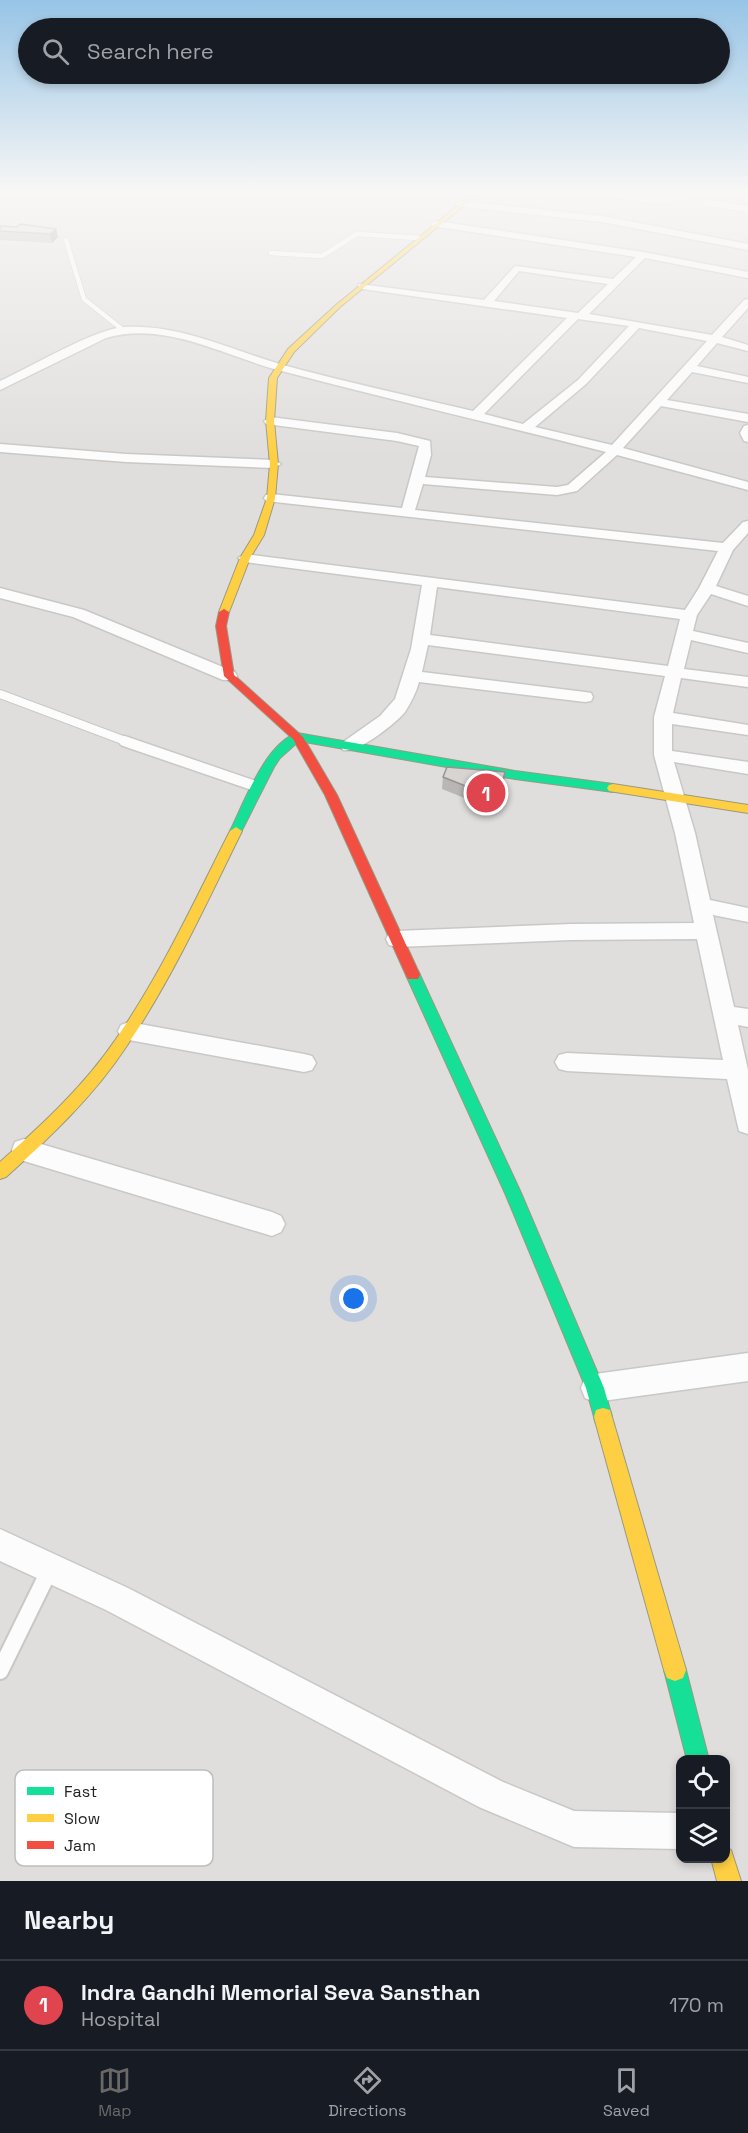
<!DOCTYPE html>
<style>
:root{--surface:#171b24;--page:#20242c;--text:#f1f3f6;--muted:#9ea1a6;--line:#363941;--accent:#6a6968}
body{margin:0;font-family:"Space Grotesk",sans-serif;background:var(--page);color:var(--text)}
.controls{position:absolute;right:18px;bottom:18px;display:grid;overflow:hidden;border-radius:12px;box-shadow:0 3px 9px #0003}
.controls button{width:54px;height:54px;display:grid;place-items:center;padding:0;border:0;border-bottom:2px solid var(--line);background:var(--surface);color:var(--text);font:30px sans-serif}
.you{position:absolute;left:354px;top:1299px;width:21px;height:21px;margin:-15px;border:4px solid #fff;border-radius:50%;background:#1a73e8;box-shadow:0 0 0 9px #1a73e833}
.badge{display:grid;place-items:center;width:39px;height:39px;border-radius:50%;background:var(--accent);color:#fff;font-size:20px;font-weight:700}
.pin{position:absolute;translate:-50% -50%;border:3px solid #fff;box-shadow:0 2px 6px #0006}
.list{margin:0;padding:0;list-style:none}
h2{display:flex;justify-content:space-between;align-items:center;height:78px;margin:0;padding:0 24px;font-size:26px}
h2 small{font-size:20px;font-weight:400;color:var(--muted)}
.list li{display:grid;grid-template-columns:39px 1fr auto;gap:18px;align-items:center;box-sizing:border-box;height:90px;padding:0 24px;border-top:2px solid var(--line)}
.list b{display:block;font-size:22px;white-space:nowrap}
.list p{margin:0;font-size:20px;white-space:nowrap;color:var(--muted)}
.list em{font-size:20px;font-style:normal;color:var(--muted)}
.icon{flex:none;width:33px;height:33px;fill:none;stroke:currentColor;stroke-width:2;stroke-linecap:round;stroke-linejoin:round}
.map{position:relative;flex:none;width:748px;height:1881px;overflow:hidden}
.search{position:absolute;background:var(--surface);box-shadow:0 3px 9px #0003;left:18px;right:18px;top:18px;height:66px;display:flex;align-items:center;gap:15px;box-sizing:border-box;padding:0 21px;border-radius:33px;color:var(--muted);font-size:22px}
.sheet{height:168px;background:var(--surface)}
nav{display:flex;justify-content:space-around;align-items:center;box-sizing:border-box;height:84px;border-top:2px solid var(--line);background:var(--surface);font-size:16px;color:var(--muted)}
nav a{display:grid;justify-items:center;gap:3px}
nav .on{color:var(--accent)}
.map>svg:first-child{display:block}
</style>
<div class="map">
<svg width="748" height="1881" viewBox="0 0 748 1881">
<rect width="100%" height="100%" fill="#f0eeeb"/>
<path fill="#dfdedc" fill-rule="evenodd" d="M0,194H748V1881H0ZM680,1760H726V1858H680Z"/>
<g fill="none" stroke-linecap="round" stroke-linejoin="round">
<defs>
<g id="lane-far3">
<path d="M66,240L84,299L123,330"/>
<path d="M271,253L322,256L357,234L419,238"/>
</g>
<path id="lane-far2" d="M0,694L128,742"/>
<path id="lane-far1" d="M124,741L258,787"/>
<path id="lane" d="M0,1671L50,1569"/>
<g id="street">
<path d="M608,194L667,197L688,194C671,211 634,199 612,197Z"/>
<path d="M707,200L748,206V212L704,205V201Z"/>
<path d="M460,201L602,216L748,244V250L602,222L457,206L456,204Z"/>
<path d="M436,221L643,252L748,272V278L645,258L589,314L712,335L744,300L748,299V308L722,337L748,345V351L717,343L697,366L748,377V383L692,372L667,400L748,414V422L661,406L623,448L748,482V490L617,455L577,491L557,495L423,484L415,510L723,543L743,522L748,521V533L733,550L716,586L748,596V606L711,594L697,615L693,631L748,643V653L691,640L684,669L748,677V687L681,678L673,713L748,725V735L672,724V751L748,762V774L674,762L695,833L710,900L748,908V922L713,915L734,1007L748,1009V1027L738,1025L748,1070V1134L739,1131L727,1079L567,1071L559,1069L555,1062L559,1055L567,1053L723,1060L697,939L571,940L396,947L389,945L386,939L389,933L396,931L571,924L694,923L675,833L654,755V717L665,676L428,645L422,672L585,692L591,693L593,697L591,701L585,702L419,682C416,693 411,702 405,712C395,724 357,754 343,750L340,746L343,742L380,716L395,699L411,649L422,585L245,562L238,558L245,554L685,610L699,588L718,551L266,501L264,498L266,495L271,494L402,508L419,446L397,441L266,424L264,421L270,417L397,433L430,441L431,455L425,477L557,487L568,485L606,452C496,424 387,399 278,370C222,355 165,321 106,338L0,390V381C29,368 96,328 125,327C180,324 231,350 283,365C345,382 410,396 473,411L567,318L363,289L358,286L359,284L484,300L515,266L613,279L636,257L433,226L431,224ZM519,271L608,284L578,313L494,301ZM578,319L629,326L578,380L523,424L484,414ZM639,328L707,341L612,445L535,427L586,384ZM437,587L680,619L668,666L430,635Z"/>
<path d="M748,425V442L744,441L740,433L744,426Z"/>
<path d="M0,444L126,454L274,460L281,464L274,468L126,462L0,452Z"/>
<path d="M0,588L84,610L235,672L237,676L235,680H223L73,617L0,598Z"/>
<path d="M129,1022L304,1054L312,1056L316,1063L312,1070L304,1072L129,1040L121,1037L118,1031L121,1025Z"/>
<path d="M24,1139L272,1212L281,1216L285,1224L281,1232L272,1236L24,1161L15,1158L12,1150L15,1142Z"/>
<path d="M748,1353V1381L595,1402L585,1398L581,1388L585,1378L595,1374Z"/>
<path d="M0,1529L128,1588L503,1782L574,1811L680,1813V1849L574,1847L479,1807L106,1610L0,1561Z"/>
</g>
<g id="fast">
<path d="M297,733L515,771L613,784L619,788L613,792L515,779L299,741L280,758L274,767L240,834H232L230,831C244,803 265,744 297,733Z"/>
<path d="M413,970L418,971L420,975L521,1193L604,1388L612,1417L610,1424L603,1426L596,1424L586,1388L505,1193L406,975L408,971Z"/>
<path d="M675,1659L683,1662L686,1670L709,1760H687L664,1670L667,1662Z"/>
</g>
<g id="slow">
<path d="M472,194H478L340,307L294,352L277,378L274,421L278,464L275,498L264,535L250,558L229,612L224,615L220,614L219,612L240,558L254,535L267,498L270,464L266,421L269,378L288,349L336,305Z"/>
<path d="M613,784L748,805V813L609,791L607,788L609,785Z"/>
<path d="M236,827L242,831C206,904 172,979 126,1047C94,1096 49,1138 6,1177L0,1179V1162C42,1125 84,1086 116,1039C161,974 194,902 230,831Z"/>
<path d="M603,1408L610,1410L612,1417L686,1670L683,1678L675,1681L667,1678L664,1670L594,1417L596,1410Z"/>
<path d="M726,1847L731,1850L741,1881H717L711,1858H726Z"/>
</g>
<path id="jam" d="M224,609L229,612L226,626L234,675L303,737L337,795L420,975L418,979H408L406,975L325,795L293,739L224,676L216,626L219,612Z"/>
</defs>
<use href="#lane-far3" stroke="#c9c8c7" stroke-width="6"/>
<use href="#lane-far2" stroke="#c9c8c7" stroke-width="10"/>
<use href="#lane-far1" stroke="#c9c8c7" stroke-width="13"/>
<use href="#lane" stroke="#c9c8c7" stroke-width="20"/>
<use href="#street" stroke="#c9c8c7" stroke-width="3"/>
<use href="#fast" stroke="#999a82" stroke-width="2"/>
<use href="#slow" stroke="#999a82" stroke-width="2"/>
<use href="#jam" stroke="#999a82" stroke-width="2"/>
<use href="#lane-far3" stroke="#fdfcfc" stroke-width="4.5"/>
<use href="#lane-far2" stroke="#fdfcfc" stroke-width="8"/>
<use href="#lane-far1" stroke="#fdfcfc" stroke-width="10"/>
<use href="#lane" stroke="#fdfcfc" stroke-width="16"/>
<use href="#street" fill="#fdfcfc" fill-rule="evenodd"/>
<use href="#fast" fill="#16e098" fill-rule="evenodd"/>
<use href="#slow" fill="#ffcf43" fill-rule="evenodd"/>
<use href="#jam" fill="#f24e42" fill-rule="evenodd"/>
</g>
<g fill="#b9b6b5">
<path d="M0,226L56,229L58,237L52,243L0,240Z"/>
<path d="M443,777L504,784L497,811L442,789Z"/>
</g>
<g fill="#969493">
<path d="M56,229L58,237L52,243L50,234Z"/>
<path d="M505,772L504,784L497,811L498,799Z"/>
</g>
<g fill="#d7d4d2" stroke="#969493" stroke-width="1.5">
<path d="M20,224L56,229L50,234L0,231V226L17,227Z"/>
<path d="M447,767L505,772L498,799L443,777Z"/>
</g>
<linearGradient id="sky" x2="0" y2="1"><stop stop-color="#97c4e6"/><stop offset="0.42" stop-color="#f8f7f6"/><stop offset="1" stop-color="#f8f7f6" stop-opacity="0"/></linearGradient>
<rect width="748" height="457" fill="url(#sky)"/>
<rect x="15" y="1770" width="198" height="96" rx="9" fill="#fff" stroke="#bdbdbd" stroke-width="1.5"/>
<rect x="27" y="1787" width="27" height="8" fill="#16e098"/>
<rect x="27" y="1814" width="27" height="8" fill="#ffcf43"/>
<rect x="27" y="1841" width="27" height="8" fill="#f24e42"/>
<g font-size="16" fill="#222">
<text x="64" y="1797">Fast</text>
<text x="64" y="1824">Slow</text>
<text x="64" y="1851">Jam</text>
</g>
</svg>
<div class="controls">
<button><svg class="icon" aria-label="locate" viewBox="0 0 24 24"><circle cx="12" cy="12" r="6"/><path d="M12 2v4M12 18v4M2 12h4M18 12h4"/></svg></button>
<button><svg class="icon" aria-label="layers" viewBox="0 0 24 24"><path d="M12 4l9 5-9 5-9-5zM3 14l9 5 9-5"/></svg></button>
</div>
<div class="you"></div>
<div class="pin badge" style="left:486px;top:793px;background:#e0444e">1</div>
<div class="search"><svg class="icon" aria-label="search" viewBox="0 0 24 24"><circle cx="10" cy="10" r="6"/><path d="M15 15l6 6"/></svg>Search here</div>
</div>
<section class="sheet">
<h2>Nearby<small></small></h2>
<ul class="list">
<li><span class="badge" style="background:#e0444e">1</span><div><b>Indra Gandhi Memorial Seva Sansthan</b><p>Hospital</p></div><em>170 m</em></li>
</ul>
</section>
<nav>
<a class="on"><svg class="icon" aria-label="map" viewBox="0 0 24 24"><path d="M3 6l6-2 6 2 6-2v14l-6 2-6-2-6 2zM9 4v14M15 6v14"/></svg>Map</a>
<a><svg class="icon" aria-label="directions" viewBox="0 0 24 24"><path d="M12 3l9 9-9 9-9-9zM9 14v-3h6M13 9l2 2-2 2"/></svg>Directions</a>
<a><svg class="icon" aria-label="saved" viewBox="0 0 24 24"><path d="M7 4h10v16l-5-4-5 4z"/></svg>Saved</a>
</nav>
